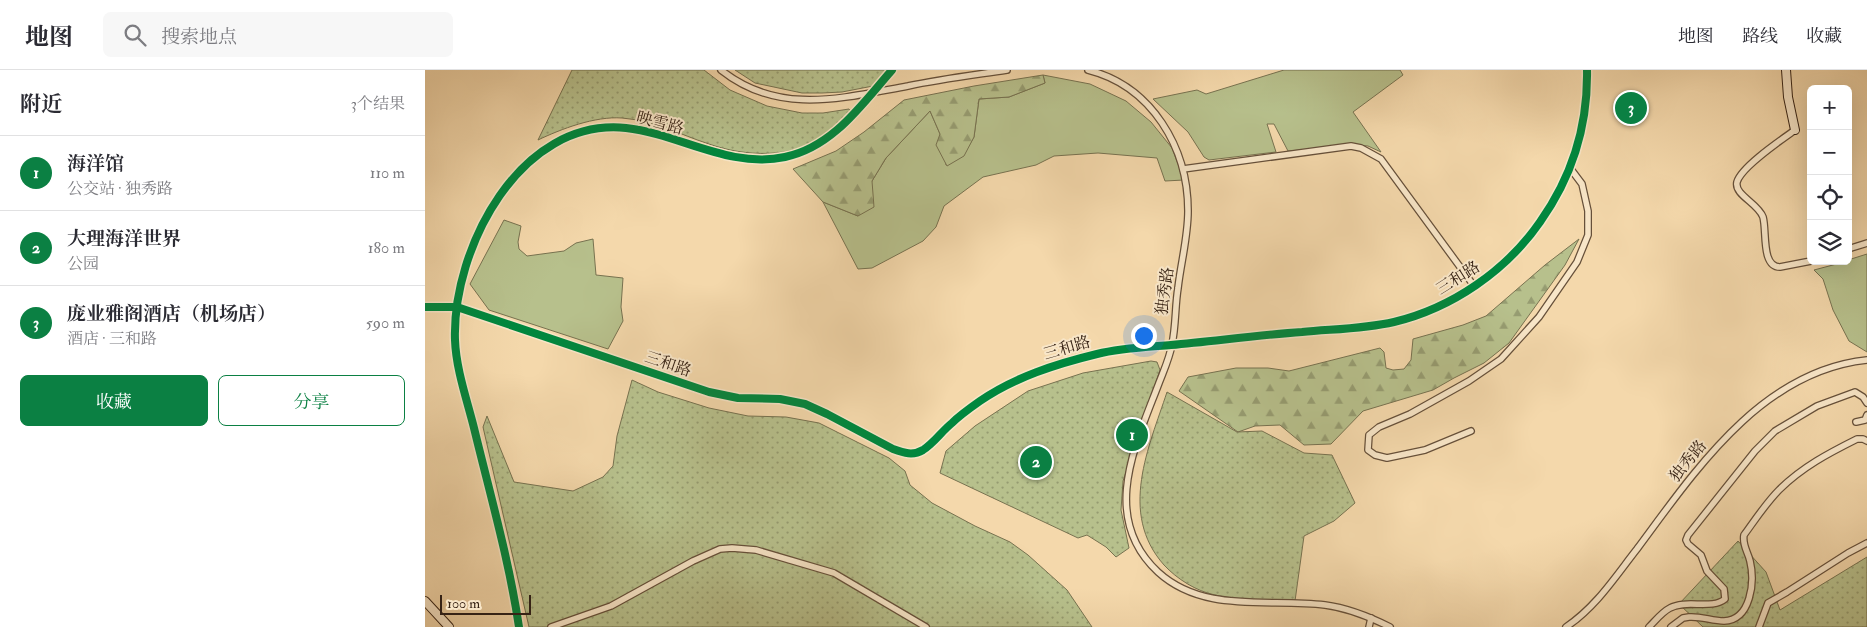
<!DOCTYPE html>
<html lang="zh">
<meta charset="utf-8">
<style>
:root{--surface:#fff;--page:#f7f7f7;--text:#2b2b33;--muted:#7c7c81;--line:#e1e1e2;--accent:#0b8043}
body{margin:0;font-family:"IM FELL Double Pica","Noto Serif SC",serif;background:var(--page);color:var(--text)}
.controls{position:absolute;right:15px;top:15px;display:grid;overflow:hidden;border-radius:8px;box-shadow:0 5px 20px #0002}
.controls button{width:45px;height:45px;display:grid;place-items:center;padding:0;border:0;border-bottom:1px solid var(--line);background:var(--surface);color:var(--text);font:25px sans-serif}
.scale{position:absolute;left:15px;bottom:12px;width:91px;box-sizing:border-box;padding-left:5px;border:2px solid #372315;border-top:0;font-size:14px;line-height:18px;white-space:nowrap;color:#372315;-webkit-text-stroke:4px #f8e6c8;paint-order:stroke}
.you{position:absolute;left:718px;top:265px;width:18px;height:18px;margin:-12px;border:4px solid #fff;border-radius:50%;background:#1a73e8;box-shadow:0 0 0 8px #1a73e833}
.badge{display:grid;place-items:center;width:32px;height:32px;border-radius:50%;background:var(--accent);color:#fff;font-size:16px;font-weight:700}
.pin{position:absolute;translate:-50% -50%;border:2px solid #fff;box-shadow:0 1px 5px #0006}
.list{margin:0;padding:0;list-style:none}
h2{display:flex;justify-content:space-between;align-items:center;height:65px;margin:0;padding:0 20px;font-size:21px}
h2 small{font-size:16px;font-weight:400;color:var(--muted)}
.list li{display:grid;grid-template-columns:32px 1fr auto;gap:15px;align-items:center;box-sizing:border-box;height:75px;padding:0 20px;border-top:1px solid var(--line)}
.list b{display:block;font-size:19px;white-space:nowrap}
.list p{margin:0;font-size:16px;white-space:nowrap;color:var(--muted)}
.list em{font-size:16px;font-style:normal;color:var(--muted)}
.actions{display:flex;gap:10px;padding:15px 20px}
.actions a{flex:1;padding:11px 0;border:1px solid var(--accent);border-radius:8px;text-align:center;font-size:18px;color:var(--accent)}
.actions .main{background:var(--accent);color:#fff}
.icon{flex:none;width:28px;height:28px;fill:none;stroke:currentColor;stroke-width:2;stroke-linecap:round;stroke-linejoin:round}
.map{position:relative;flex:none;width:1442px;height:557px;overflow:hidden}
header{display:flex;align-items:center;gap:30px;box-sizing:border-box;height:70px;padding:0 25px;background:var(--surface);border-bottom:1px solid var(--line)}
header strong{font-size:24px}
nav{display:flex;gap:28px;margin-inline-start:auto;font-size:18px}
.search{width:350px;height:45px;background:var(--page);display:flex;align-items:center;gap:12px;box-sizing:border-box;padding:0 18px;border-radius:8px;color:var(--muted);font-size:19px}
main{display:flex}
aside{flex:1;background:var(--surface)}
.map>svg:first-child{display:block}
</style>
<header>
<strong>地图</strong>
<div class="search"><svg class="icon" aria-label="search" viewBox="0 0 24 24"><circle cx="10" cy="10" r="6"/><path d="M15 15l6 6"/></svg>搜索地点</div>
<nav><a>地图</a><a>路线</a><a>收藏</a></nav>
</header>
<main>
<aside>
<h2>附近<small>3个结果</small></h2>
<ul class="list">
<li><span class="badge">1</span><div><b>海洋馆</b><p>公交站 · 独秀路</p></div><em>110 m</em></li>
<li><span class="badge">2</span><div><b>大理海洋世界</b><p>公园</p></div><em>180 m</em></li>
<li><span class="badge">3</span><div><b>庞业雅阁酒店（机场店）</b><p>酒店 · 三和路</p></div><em>590 m</em></li>
</ul>
<div class="actions"><a class="main">收藏</a><a>分享</a></div>
</aside>
<div class="map">
<svg width="1442" height="557" viewBox="0 0 1442 557">
<defs>
<pattern id="forest-firs" width="22" height="20" patternUnits="userSpaceOnUse" patternTransform="scale(1.25)"><rect width="22" height="20" fill="#b7c08c"/><path d="M5 1l3.5 6h-7zM16 11l3.5 6h-7z" fill="#969c71"/></pattern>
<pattern id="park-dots" width="8" height="8" patternUnits="userSpaceOnUse" patternTransform="scale(1.25)"><rect width="8" height="8" fill="#b7c08c"/><path d="M2 2h.1M6 6h.1" fill="none" stroke="#969c71" stroke-width="1.8" stroke-linecap="round"/></pattern>
</defs>
<rect width="100%" height="100%" fill="#f4d8ab"/>
<filter id="stains"><feTurbulence type="fractalNoise" baseFrequency=".004" numOctaves="4"/><feColorMatrix values="0 0 0 0 .2 0 0 0 0 .09 0 0 0 0 .02 0 0 0 .5 -.17"/></filter>
<radialGradient id="worn" r=".72"><stop offset=".6" stop-color="#630" stop-opacity="0"/><stop offset="1" stop-color="#630" stop-opacity=".3"/></radialGradient>
<g fill="#b7c08c" stroke="#777250">
<path d="M859,0H975L978,5L928,42L956,82L943,76L933,75L863,81L849,54H842L851,82L784,90L779,87L763,62L728,29L772,20L781,24Z"/>
<path d="M618,5L665,14L701,31L726,52L747,78L759,110L740,111L732,88L673,83L629,86L611,95L558,107L519,136L511,157L498,171L447,198L433,199L398,132L433,146L447,111L461,88L505,41L515,64L521,95L538,86L549,67L554,29L584,27L620,13Z"/>
<path d="M79,150L96,156L93,172L94,179L102,186L139,181L151,173L168,169L171,205L198,208L196,237L198,251L183,279L64,240L45,214Z"/>
<path d="M1442,184V282L1424,271L1408,240L1398,209L1389,200L1423,191V190Z"/>
</g>
<g fill="url(#forest-firs)" stroke="#777250">
<path d="M618,5L620,13L584,27L554,29L549,67L539,86L522,96L511,75L515,64L505,41L461,88L447,111L449,137L433,146L398,132L368,99L411,81L439,62L479,30L549,16Z"/>
<path d="M1154,169L1140,195L1084,273L1059,293L1029,308L1008,320L938,341L906,374L879,375L855,355L830,356L813,362L754,321L763,307L811,298H843L864,301L955,278L959,282L961,298L968,300L979,299L986,290L988,269L1038,255L1061,246L1120,195Z"/>
</g>
<g fill="url(#park-dots)" stroke="#777250">
<path d="M147,0H279L305,20L342,36L377,43H398L424,39L426,42C422,54 409,62 399,68C365,88 321,87 284,74C253,64 232,51 197,48C170,46 136,59 113,70Z"/>
<path d="M310,0H469L448,16L417,22L397,23H377L330,13Z"/>
<path d="M726,291L732,292L735,300L698,411L696,440L704,478L691,487L681,477L662,465L653,468L515,403L521,381L550,356L603,321L658,303Z"/>
<path d="M207,310L233,322L284,338L323,346L361,347L394,353L464,388L480,401L485,415L507,433L550,456L585,472L603,485L642,520L667,557H104L58,357L62,346L89,412L148,421L178,407L188,396L192,366Z"/>
<path d="M742,322L812,362L837,361L879,383L907,385L930,433L909,451L879,466L870,531C844,530 816,531 790,525C771,521 752,509 739,495C693,443 724,377 742,322Z"/>
<path d="M1313,471L1341,502L1355,540L1442,487V557H1278L1254,534Z"/>
</g>
<g fill="none" stroke-linecap="round" stroke-linejoin="round">
<defs>
<g id="street">
<path d="M296,0C354,46 417,28 483,16C516,9 549,5 582,0"/>
<path d="M663,0C727,16 763,78 763,141C763,167 756,192 753,218C750,236 751,256 747,274C745,287 739,300 734,313C711,374 674,447 733,502C779,544 844,528 900,535C923,538 945,547 965,557"/>
<path d="M1370,60C1356,70 1316,97 1312,112C1309,125 1333,133 1338,147C1342,161 1336,197 1355,197L1386,191"/>
<path d="M758,99L926,76L936,78L956,89L1049,216"/>
<path d="M1423,179L1442,173"/>
<path d="M0,237H32L284,322L313,328L355,329L380,334L402,344L468,379C479,383 488,386 498,380C509,373 517,361 527,353C535,345 545,338 555,331C590,307 631,294 672,284C696,278 722,277 746,275C790,271 834,265 877,262C908,259 939,259 969,252C1027,238 1081,201 1115,152C1147,107 1163,55 1162,0"/>
<path d="M1431,352L1440,350L1442,345"/>
<path d="M1046,361L1000,380L962,388L950,385L943,380L944,365L954,357L985,344L1044,311L1076,289L1114,247L1152,192L1163,165V141L1157,114L1145,98"/>
<path d="M94,557C84,490 65,424 49,358C42,330 31,299 30,270C27,179 95,47 201,58C255,64 304,99 360,87C408,77 437,34 467,0"/>
<path d="M126,557L186,536L268,491L295,479L307,478L331,480L409,503L501,557"/>
<path d="M944,557L946,548"/>
<path d="M1141,557C1171,537 1190,507 1212,479C1270,401 1336,301 1442,290"/>
<path d="M1224,557C1230,551 1237,542 1245,538C1261,529 1287,540 1300,529L1299,519L1282,501L1276,485L1263,474L1261,470L1263,465L1330,381L1350,361L1392,336L1430,322L1438,327L1442,333"/>
<path d="M1246,557L1258,548L1264,547C1276,546 1287,551 1299,551C1326,550 1330,512 1325,491C1323,482 1317,475 1319,465C1330,450 1341,433 1354,420C1377,397 1404,383 1432,369H1438L1442,371"/>
<path d="M1334,557L1343,533L1362,522L1423,483L1442,473"/>
</g>
<g id="secondary">
<path d="M1361,0L1363,27L1370,60"/>
<path d="M0,531L24,557"/>
</g>
</defs>
<use href="#street" stroke="#66503a" stroke-width="8"/>
<use href="#secondary" stroke="#372315" stroke-width="10"/>
<use href="#street" stroke="#f8e6c8" stroke-width="5.5"/>
<use href="#secondary" stroke="#f8e6c8" stroke-width="8"/>
<defs>
<g id="cycleway">
<path d="M0,237H32L284,322L313,328L355,329L380,334L402,344L468,379C479,383 488,386 498,380C509,373 517,361 527,353C535,345 545,338 555,331C590,307 631,294 672,284C696,278 722,277 746,275C790,271 834,265 877,262C908,259 939,259 969,252C1027,238 1081,201 1115,152C1147,107 1163,55 1162,0"/>
<path d="M94,557C84,490 65,424 49,358C42,330 31,299 30,270C27,179 95,47 201,58C255,64 304,99 360,87C408,77 437,34 467,0"/>
</g>
</defs>
<use href="#cycleway" stroke="#f8e6c8" stroke-width="11"/>
<use href="#cycleway" stroke="#00873e" stroke-width="8"/>
</g>
<g text-anchor="middle" dominant-baseline="central" stroke-width="4" stroke-linejoin="round" paint-order="stroke">
<g font-size="16" fill="#372315" stroke="#f8e6c8">
<text transform="translate(235 53) rotate(15)">映雪路</text>
<text transform="translate(1033 208) rotate(-32)">三和路</text>
<text transform="translate(740 221) rotate(-82)">独秀路</text>
<text transform="translate(642 278) rotate(-16)">三和路</text>
<text transform="translate(243 294) rotate(19)">三和路</text>
<text transform="translate(1263 391) rotate(-51)">独秀路</text>
</g>
</g>
<rect width="100%" height="100%" filter="url(#stains)"/>
<rect width="100%" height="100%" fill="url(#worn)"/>
</svg>
<div class="controls">
<button>+</button>
<button>−</button>
<button><svg class="icon" aria-label="locate" viewBox="0 0 24 24"><circle cx="12" cy="12" r="6"/><path d="M12 2v4M12 18v4M2 12h4M18 12h4"/></svg></button>
<button><svg class="icon" aria-label="layers" viewBox="0 0 24 24"><path d="M12 4l9 5-9 5-9-5zM3 14l9 5 9-5"/></svg></button>
</div>
<div class="scale">100 m</div>
<div class="you"></div>
<div class="pin badge" style="left:707px;top:365px">1</div>
<div class="pin badge" style="left:611px;top:392px">2</div>
<div class="pin badge" style="left:1206px;top:38px">3</div>
</div>
</main>
